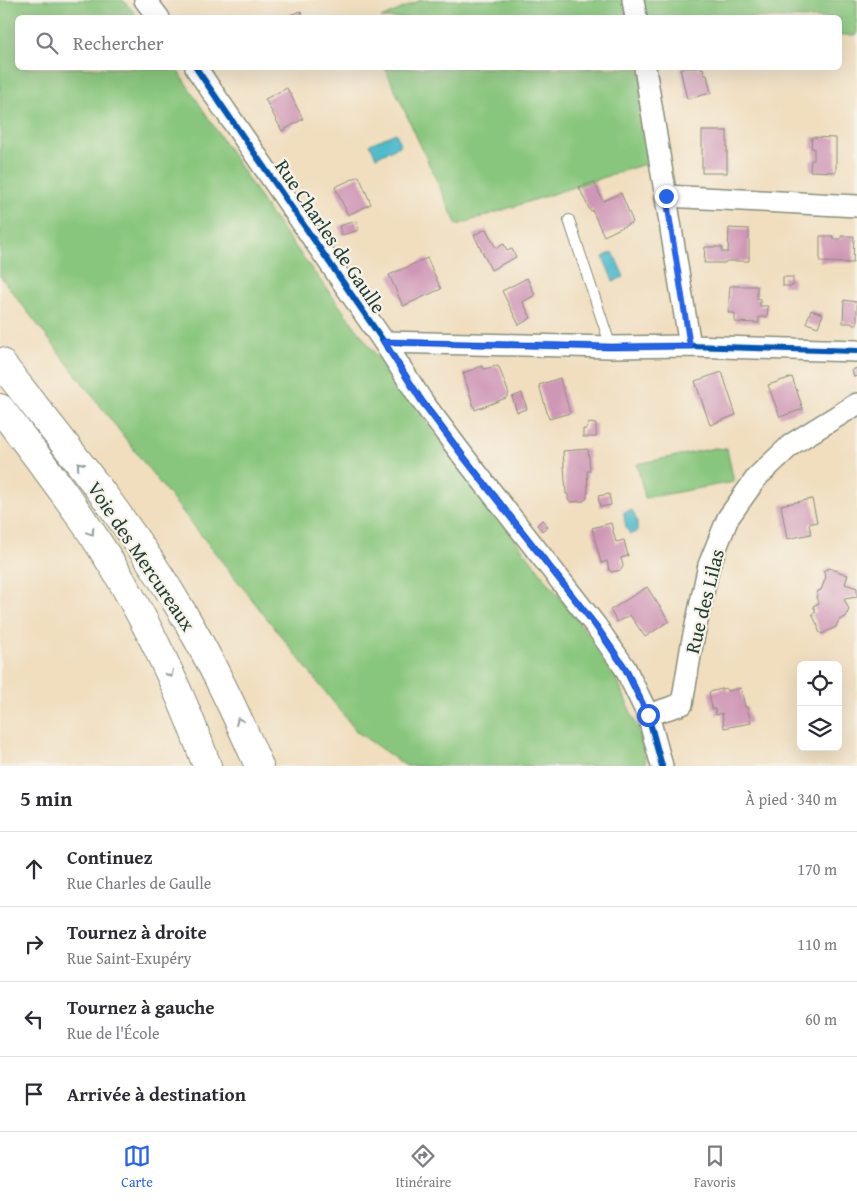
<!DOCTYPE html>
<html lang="fr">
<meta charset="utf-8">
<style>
:root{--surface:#fff;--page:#f2f2f3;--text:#2b2b33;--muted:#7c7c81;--line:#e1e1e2;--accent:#2563eb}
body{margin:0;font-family:"Gentium Book Plus",serif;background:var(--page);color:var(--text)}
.controls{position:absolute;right:15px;bottom:15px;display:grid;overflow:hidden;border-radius:8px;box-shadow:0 5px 20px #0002}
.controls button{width:45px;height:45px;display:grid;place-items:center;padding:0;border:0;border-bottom:1px solid var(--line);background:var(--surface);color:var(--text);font:25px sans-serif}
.stop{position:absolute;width:15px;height:15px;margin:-11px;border:4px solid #2563eb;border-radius:50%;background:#fff}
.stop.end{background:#2563eb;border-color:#fff;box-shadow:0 1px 5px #0008}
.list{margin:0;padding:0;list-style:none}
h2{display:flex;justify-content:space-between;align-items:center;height:65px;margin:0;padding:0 20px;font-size:21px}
h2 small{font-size:16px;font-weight:400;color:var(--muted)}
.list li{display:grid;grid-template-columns:32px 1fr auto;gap:15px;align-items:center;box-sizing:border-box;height:75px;padding:0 20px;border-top:1px solid var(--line)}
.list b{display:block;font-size:19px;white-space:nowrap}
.list p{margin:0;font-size:16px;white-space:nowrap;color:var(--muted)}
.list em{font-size:16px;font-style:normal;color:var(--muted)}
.icon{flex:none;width:28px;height:28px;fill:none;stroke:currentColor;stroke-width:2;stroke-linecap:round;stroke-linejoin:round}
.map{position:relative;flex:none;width:857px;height:766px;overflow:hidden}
.search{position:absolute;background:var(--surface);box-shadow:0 5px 20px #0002;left:15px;right:15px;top:15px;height:55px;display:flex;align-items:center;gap:12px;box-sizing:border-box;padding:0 18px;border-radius:8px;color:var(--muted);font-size:19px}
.sheet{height:365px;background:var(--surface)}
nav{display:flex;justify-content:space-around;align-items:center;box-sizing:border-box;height:70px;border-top:1px solid var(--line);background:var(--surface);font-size:14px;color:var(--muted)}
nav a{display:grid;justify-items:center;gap:2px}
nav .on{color:var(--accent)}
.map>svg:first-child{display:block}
</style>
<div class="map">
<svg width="857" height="766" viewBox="0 0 857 766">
<rect width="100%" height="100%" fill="#f7f3e8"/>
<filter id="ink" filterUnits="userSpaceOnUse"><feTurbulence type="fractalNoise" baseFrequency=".02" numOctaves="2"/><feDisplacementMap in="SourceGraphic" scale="10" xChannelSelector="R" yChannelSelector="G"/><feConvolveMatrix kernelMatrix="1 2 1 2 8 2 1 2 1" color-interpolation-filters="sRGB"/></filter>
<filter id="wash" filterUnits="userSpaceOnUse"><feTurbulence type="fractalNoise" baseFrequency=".0096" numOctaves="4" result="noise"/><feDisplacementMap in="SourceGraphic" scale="20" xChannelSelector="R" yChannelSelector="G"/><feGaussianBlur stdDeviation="1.12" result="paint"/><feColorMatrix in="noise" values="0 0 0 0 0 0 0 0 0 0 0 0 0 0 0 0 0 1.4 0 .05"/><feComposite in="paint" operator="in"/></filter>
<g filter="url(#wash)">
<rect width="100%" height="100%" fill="#f0debf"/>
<g fill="#88c67d" stroke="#548258">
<path d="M0,0H123L138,17L18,18V68H176L270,213L475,487L610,663L643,741L646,766H406L357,732L155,477L0,276Z"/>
<path d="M421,0H626L630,18H381Z"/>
<path d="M641,0H857V35H840V18L645,17Z"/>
<path d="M385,68H639L657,160L457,225Z"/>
<path d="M715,448L727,449L734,482L645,498L637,464Z"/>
</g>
<g fill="#50bbcc" stroke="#387c80">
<path d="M396,133L401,145L376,157L370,144Z"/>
<path d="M613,252L624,277L613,281L603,257Z"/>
<path d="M632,510L637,521V532L630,534C625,527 624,520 624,512Z"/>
</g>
<g id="blocks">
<g fill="#cf97b6">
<path d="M301,11L303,18H284V17Z"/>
<path d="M680,68H703L705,75H707L711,93L687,99Z"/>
<path d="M287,88L303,119L282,131L265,99Z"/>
<rect x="702" y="131" width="25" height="42"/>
<path d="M812,137L836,138V172L810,171L811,160H814V148H811Z"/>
<path d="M359,176L371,204L348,215L335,187Z"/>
<path d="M594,182L603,201L621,193L633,222L604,236L592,210L590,211L579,187Z"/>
<path d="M356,221L359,230L342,235L339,226Z"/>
<path d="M729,228L749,229V261H726L725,263H704L705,247H722V252H728Z"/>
<path d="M486,229L496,248L504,244L507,251L512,249L516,257L491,270L474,235Z"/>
<path d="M820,236H833V239H841V236H854L853,263L820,262Z"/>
<path d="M427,258L441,289L403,306L389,275Z"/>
<rect x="783" y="277" width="10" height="9"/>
<path d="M527,278L535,295L523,302L531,318L519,325L502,291Z"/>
<path d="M730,286H757V298L760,299V306H768L767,317H759V323L735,322V313H728Z"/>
<path d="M844,300L857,302V325H853L851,323H843Z"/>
<path d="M811,310L823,314L818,327L806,323Z"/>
<path d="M482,366L484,369L496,366L499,367L509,394L506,398L475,410L463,373Z"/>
<path d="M857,368V376L854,377L852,370Z"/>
<path d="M722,372L736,415L710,425L695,381Z"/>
<path d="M792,377L803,409L780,417L768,385Z"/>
<path d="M560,378L570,413L549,419L539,385Z"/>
<path d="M522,393L527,409L517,412L512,397Z"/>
<path d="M589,423L596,424V437H583V429H586Z"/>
<path d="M588,449L590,471H587L588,493H587V498L584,501L571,502L568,500V494H566L563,451Z"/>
<path d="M609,494L611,505L600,507L598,496Z"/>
<path d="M812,499L817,522L809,524L811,534L787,539L781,505Z"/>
<path d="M542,520L548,526L542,531L537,525Z"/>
<path d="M611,523L616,542L624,540L628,556L621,558L623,566L621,570L612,572L609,570L607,561L601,563L592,528Z"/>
<path d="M829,568L848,575L845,584L857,588V597L844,599L849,609L846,617L839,620L836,627L822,634L819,632L818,628V626L812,614L816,612L813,606L819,603L816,598L818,591L821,590L826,577L823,571Z"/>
<path d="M647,587L669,621L645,637L630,615L617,622L610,610Z"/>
<path d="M726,688L727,691L741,688L745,707H747L751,723L724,728L722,713L716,715L715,709H712L709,692Z"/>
</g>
</g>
</g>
<g filter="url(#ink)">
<use href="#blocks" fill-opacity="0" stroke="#888e7a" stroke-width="1"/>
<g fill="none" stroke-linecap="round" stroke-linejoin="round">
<defs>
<path id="lane" d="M569,220L611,347"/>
<g id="street">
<path d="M145,0L159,18"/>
<path d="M633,0L636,18"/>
<path d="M196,68L384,342L422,401L464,457L596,626L625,668L648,715L662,766"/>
<path d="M645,68L690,346"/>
<path d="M666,196L857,206"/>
<path d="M384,342L611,347L690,346L857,351"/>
<path d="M648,715L682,704L692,644L709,565L728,518L757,477L792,444L857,404"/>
</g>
<g id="highway">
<path d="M0,362C63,442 129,522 181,610C211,660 236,713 259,766"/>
<path d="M0,408C47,470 95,531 132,599C162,653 187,709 207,766"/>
</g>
</defs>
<use href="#lane" stroke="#888e7a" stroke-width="12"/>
<use href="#street" stroke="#888e7a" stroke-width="24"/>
<use href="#highway" stroke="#888e7a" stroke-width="30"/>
<use href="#lane" stroke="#fff" stroke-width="10"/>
<use href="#street" stroke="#fff" stroke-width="21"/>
<use href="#highway" stroke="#fff" stroke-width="28"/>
<defs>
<g id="cycleway">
<path d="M196,68L384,342L422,401L464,457L596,626L625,668L648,715L662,766"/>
<path d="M384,342L611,347L690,346L857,351"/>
</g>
</defs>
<use href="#cycleway" stroke="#f7f3e8" stroke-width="9"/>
<use href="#cycleway" stroke="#0057b8" stroke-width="6"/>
</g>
<defs><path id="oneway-chevron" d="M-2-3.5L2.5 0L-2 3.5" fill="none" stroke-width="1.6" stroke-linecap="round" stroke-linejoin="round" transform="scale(1.25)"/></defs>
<g stroke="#8f9e9a">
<use href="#oneway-chevron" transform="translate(80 465) rotate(-128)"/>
<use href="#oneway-chevron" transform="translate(91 532) rotate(56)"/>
<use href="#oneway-chevron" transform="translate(170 674) rotate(65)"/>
<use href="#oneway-chevron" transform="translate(239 721) rotate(-115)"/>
</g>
</g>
<g fill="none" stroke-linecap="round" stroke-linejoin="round" filter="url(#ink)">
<path stroke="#2563eb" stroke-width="6" d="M648,715L625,668L596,626L464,458L422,402L384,342L611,347L690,346L666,196"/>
</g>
<g text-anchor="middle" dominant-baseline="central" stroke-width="4.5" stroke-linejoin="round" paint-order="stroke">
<g font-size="20" fill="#1f3d34" stroke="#f7f3e8">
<text transform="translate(331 236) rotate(56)">Rue Charles de Gaulle</text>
<text transform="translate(142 556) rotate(56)">Voie des Mercureaux</text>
<text transform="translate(704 601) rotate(-76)">Rue des Lilas</text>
</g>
</g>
</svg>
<div class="controls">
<button><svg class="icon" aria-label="locate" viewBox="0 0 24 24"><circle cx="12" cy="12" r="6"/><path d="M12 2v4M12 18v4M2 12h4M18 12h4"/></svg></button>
<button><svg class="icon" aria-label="layers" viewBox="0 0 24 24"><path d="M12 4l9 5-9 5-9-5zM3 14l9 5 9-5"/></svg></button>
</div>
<div class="stop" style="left:648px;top:715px"></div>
<div class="stop end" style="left:666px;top:196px"></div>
<div class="search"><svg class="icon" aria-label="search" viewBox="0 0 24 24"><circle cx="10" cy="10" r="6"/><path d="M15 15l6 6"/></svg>Rechercher</div>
</div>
<section class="sheet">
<h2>5 min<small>À pied · 340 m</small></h2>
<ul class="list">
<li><svg class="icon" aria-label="ahead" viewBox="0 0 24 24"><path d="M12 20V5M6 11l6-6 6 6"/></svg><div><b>Continuez</b><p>Rue Charles de Gaulle</p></div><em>170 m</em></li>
<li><svg class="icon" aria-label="right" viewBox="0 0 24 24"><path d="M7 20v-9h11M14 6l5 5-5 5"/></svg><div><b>Tournez à droite</b><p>Rue Saint-Exupéry</p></div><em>110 m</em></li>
<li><svg class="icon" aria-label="left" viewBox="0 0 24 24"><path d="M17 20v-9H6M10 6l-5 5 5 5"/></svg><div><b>Tournez à gauche</b><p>Rue de l'École</p></div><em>60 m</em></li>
<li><svg class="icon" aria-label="arrive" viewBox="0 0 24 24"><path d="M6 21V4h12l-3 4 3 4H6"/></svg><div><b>Arrivée à destination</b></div></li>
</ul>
</section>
<nav>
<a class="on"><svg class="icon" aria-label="map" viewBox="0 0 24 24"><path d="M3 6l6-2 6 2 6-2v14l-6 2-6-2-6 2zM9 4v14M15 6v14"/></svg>Carte</a>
<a><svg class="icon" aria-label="directions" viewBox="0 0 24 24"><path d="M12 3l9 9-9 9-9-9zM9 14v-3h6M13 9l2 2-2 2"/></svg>Itinéraire</a>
<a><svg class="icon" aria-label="saved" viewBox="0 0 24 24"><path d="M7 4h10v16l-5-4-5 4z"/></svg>Favoris</a>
</nav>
